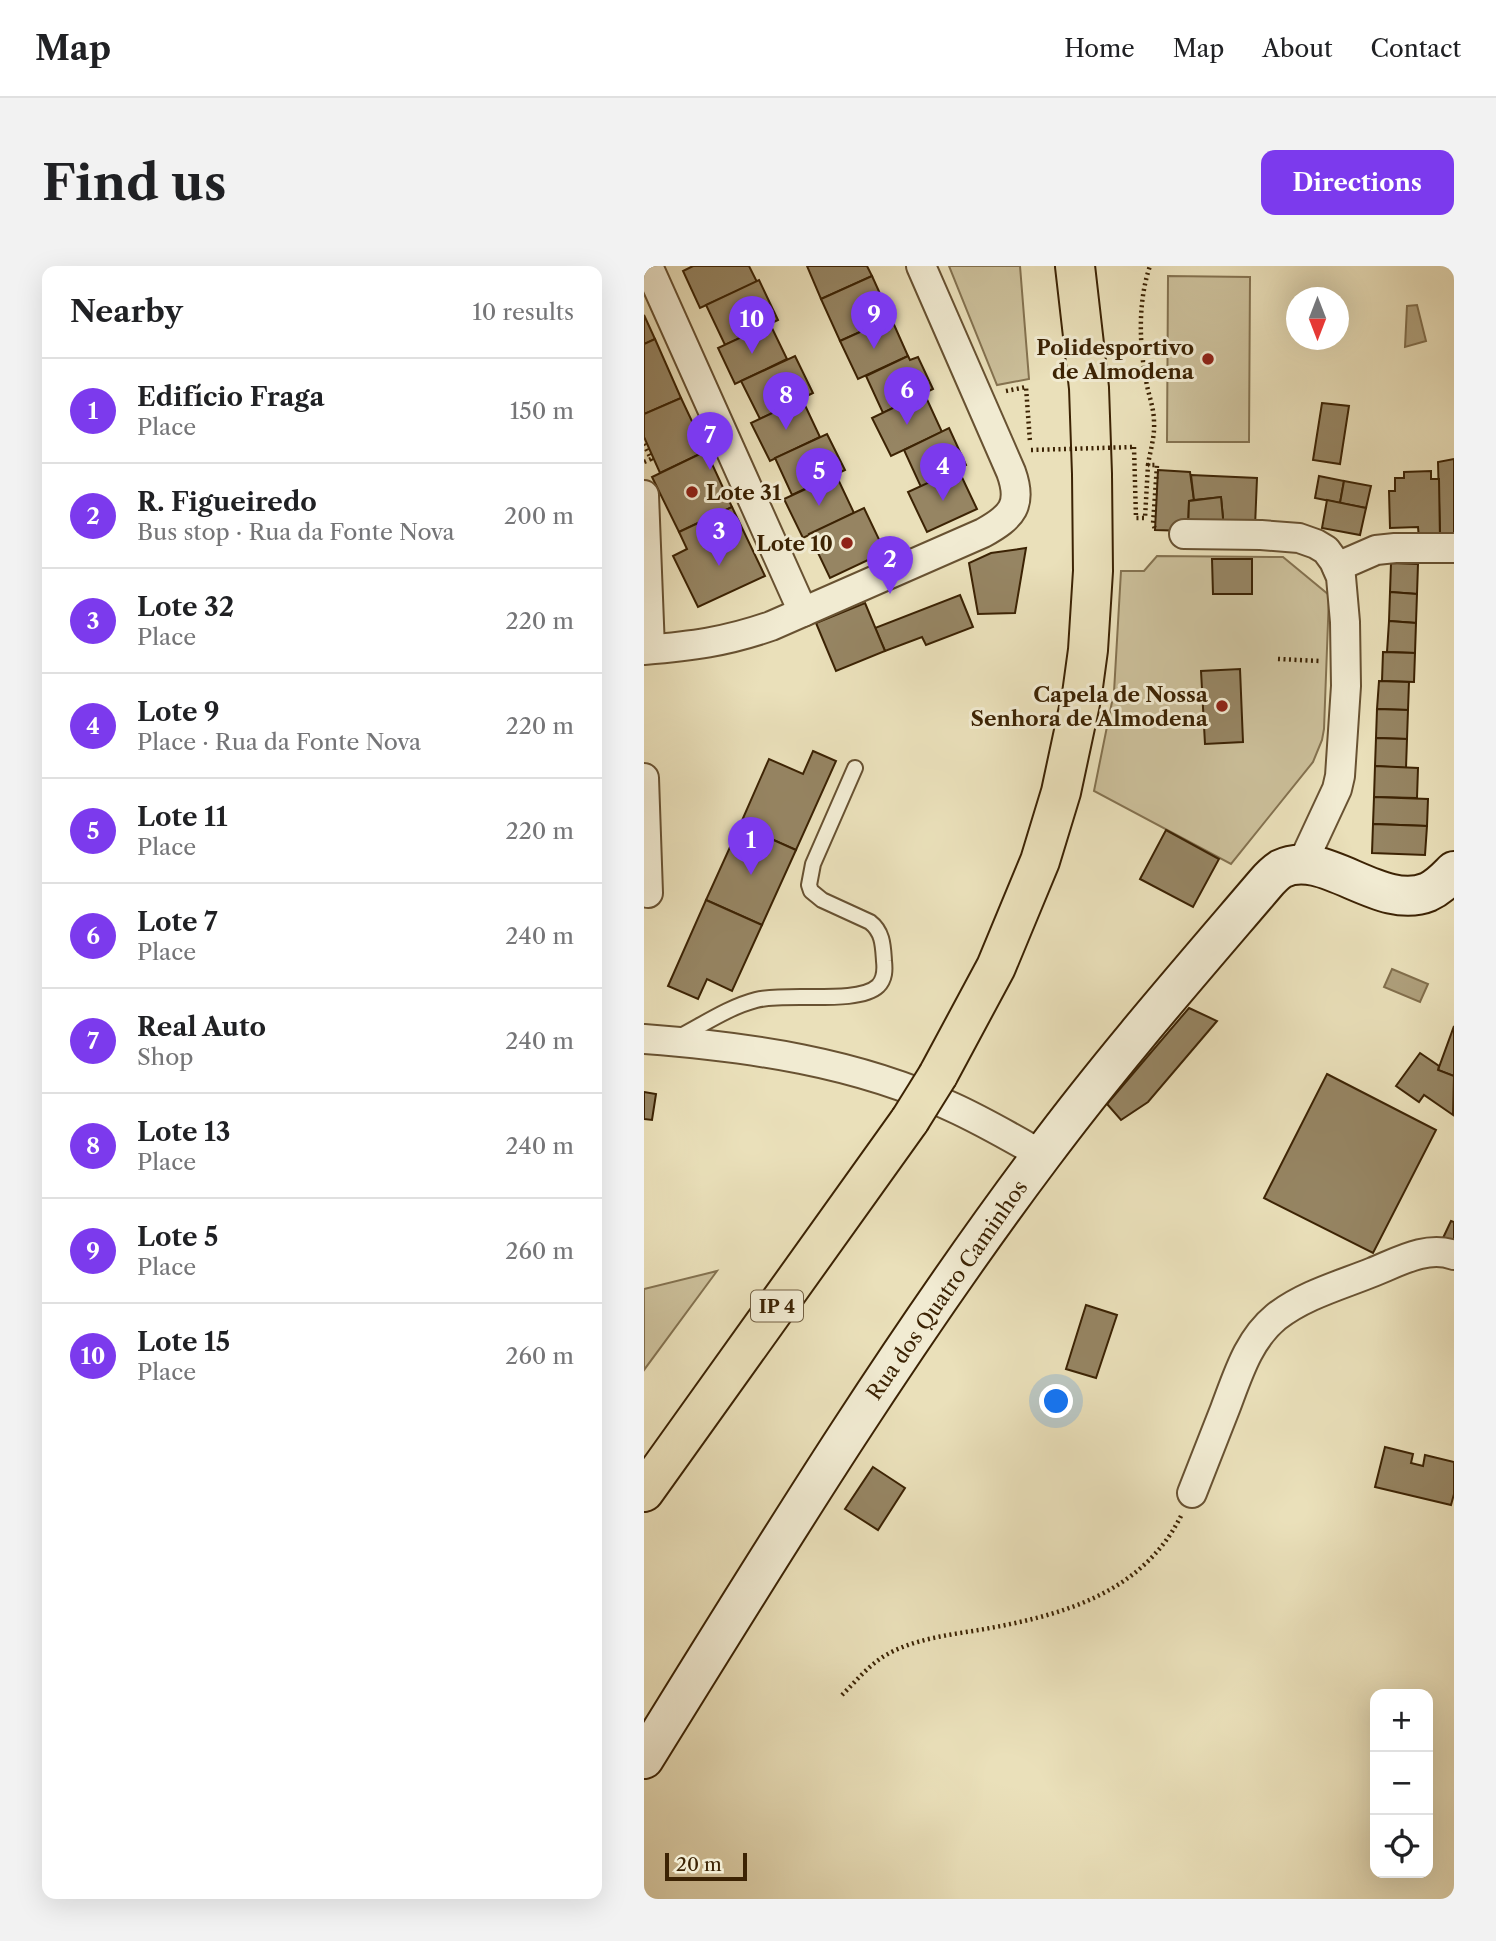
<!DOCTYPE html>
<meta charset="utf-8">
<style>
:root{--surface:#fff;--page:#f2f2f2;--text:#202124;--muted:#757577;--line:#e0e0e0;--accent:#7c3aed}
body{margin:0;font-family:"Libre Caslon Text",serif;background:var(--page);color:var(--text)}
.controls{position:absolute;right:21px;bottom:21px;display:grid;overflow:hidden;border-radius:14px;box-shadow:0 7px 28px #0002}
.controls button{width:63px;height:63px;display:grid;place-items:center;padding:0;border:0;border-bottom:2px solid var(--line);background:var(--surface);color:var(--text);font:35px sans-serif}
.compass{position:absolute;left:642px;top:21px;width:63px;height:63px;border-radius:50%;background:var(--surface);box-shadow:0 7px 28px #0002;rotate:180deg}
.scale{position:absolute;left:21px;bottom:18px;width:82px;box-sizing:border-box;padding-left:7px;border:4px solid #3c2304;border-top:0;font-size:19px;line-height:24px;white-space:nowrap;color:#3c2304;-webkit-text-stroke:5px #f1ebd2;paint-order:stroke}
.you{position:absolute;left:413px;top:1136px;width:24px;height:24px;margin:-18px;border:5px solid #fff;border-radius:50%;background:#1a73e8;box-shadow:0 0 0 10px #1a73e833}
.badge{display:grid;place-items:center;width:46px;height:46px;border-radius:50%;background:var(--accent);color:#fff;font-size:23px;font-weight:700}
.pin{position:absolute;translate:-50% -58px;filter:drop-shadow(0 2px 4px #0008)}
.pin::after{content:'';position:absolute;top:37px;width:24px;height:21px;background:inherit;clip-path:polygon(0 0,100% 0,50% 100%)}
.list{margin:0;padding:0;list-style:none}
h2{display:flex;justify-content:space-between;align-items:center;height:91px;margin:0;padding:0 28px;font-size:30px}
h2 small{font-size:23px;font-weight:400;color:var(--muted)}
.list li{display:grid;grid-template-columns:46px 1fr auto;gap:21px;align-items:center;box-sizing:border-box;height:105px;padding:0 28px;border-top:2px solid var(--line)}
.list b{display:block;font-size:26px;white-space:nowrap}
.list p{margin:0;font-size:23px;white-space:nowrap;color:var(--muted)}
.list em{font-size:23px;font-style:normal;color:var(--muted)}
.icon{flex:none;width:38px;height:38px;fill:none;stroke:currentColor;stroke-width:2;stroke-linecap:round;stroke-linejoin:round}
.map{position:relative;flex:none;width:810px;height:1633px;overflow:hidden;border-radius:14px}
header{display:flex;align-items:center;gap:42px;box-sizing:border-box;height:98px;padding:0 35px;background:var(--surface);border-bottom:2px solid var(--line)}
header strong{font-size:33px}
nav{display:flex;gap:38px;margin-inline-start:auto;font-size:24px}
.intro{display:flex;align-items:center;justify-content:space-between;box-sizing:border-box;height:168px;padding:0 42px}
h1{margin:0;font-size:49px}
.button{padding:18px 32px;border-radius:14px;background:var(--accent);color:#fff;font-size:24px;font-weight:700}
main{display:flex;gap:42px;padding:0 42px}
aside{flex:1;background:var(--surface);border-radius:14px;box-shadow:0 7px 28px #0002}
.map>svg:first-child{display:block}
</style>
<header>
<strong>Map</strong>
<nav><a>Home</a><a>Map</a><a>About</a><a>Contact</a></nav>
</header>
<div class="intro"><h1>Find us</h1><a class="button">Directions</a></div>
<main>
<aside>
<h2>Nearby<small>10 results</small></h2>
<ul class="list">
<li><span class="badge">1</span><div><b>Edifício Fraga</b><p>Place</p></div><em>150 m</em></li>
<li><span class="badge">2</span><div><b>R. Figueiredo</b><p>Bus stop · Rua da Fonte Nova</p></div><em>200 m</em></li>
<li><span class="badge">3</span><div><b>Lote 32</b><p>Place</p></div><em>220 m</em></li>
<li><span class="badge">4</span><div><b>Lote 9</b><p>Place · Rua da Fonte Nova</p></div><em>220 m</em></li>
<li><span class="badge">5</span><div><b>Lote 11</b><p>Place</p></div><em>220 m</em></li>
<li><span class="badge">6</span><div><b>Lote 7</b><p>Place</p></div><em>240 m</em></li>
<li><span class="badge">7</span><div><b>Real Auto</b><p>Shop</p></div><em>240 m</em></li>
<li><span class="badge">8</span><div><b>Lote 13</b><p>Place</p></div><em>240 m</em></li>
<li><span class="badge">9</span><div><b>Lote 5</b><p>Place</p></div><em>260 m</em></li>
<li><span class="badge">10</span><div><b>Lote 15</b><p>Place</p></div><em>260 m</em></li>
</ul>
</aside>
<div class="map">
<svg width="810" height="1633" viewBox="0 0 810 1633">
<rect width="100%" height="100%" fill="#eae0ba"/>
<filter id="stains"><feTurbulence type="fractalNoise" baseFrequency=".00286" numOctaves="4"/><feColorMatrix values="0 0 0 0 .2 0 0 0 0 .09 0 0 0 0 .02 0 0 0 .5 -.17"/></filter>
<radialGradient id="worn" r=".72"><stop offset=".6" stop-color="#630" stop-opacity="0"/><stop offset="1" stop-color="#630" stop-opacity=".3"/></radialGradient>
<g fill="#ccc09b" stroke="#847250" stroke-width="2">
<path d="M305,0H376L385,113L353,119Z"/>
<path d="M524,10L606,11L605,176H523Z"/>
<path d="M513,290L639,291L685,329L680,463L678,474L669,496L587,598L450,525L470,426L477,305H500Z"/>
<path d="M73,1005L0,1104V1023Z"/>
</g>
<g fill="#afa07c" stroke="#816e4c" stroke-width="2">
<path d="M773,39L782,75L761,81L763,40Z"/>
<path d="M748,703L784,718L776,736L740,721Z"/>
</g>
<g fill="#968563" stroke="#3c2304" stroke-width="2">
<path d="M49,0H105L113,16L56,42L39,5Z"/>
<path d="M163,0H223L228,10L177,33Z"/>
<path d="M228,10L247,52L196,75L177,33Z"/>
<path d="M115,14L134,54L81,79L62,39Z"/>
<path d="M0,49L11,73L0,78Z"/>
<path d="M247,52L264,90L214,113L196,75Z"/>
<path d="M126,58L143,93L91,118L74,82Z"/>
<path d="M11,73L37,132L0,148V78Z"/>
<path d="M151,90L169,127L116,153L97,115Z"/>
<path d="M264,90L266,94L274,91L289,123L239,147L222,110Z"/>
<path d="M280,127L298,166L247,190L228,152Z"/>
<path d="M37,132L62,185L16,207L0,171V148Z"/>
<path d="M158,133L176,171L126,195L107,157Z"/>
<path d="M678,137L705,140L696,198L669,194Z"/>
<path d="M305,162L322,199L277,221L260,184Z"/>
<path d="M183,168L201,204L148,229L131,192Z"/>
<path d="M62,185L88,241L35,266L8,211Z"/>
<path d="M810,193V273H796L794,196Z"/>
<path d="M314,203L333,243L283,266L264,226Z"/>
<path d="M514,204L546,206L550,234L545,235L544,265L511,264Z"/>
<path d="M787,205V213H795L796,273H775L774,261L746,262L745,225H751V212H760V206Z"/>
<path d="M192,209L210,247L159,272L140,233Z"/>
<path d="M547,209L613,212L611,261L580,263L577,231L550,234Z"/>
<path d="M675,210L700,215L696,237L671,232Z"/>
<path d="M700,215L727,220L722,242L696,237Z"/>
<path d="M577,231L580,263L544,265L545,235Z"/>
<path d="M683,234L722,242L716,269L678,262Z"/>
<path d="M88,241L121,310L54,341L29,290L43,283L35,266Z"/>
<path d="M220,242L241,286L186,312L165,268Z"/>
<path d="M382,282L371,347L334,348L325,297L347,287Z"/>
<path d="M568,293H608V328H569Z"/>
<path d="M747,297L774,298L773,328L746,326Z"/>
<path d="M746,326L773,328L772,357L745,355Z"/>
<path d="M316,329L329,361L282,379L278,371L241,385L231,362Z"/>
<path d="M221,337L241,385L192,405L172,357Z"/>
<path d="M745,355L772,357L771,387L743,386Z"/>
<path d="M739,386L771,387L770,416L738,415Z"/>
<path d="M596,403L599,476L561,478L557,405Z"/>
<path d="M735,415L765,416L764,444L733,443Z"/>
<path d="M733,443L764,444L763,473L732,472Z"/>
<path d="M732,472L763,473L762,502L731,500Z"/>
<path d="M169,485L192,495L152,584L96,559L125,493L159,508Z"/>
<path d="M731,500L774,502L773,532L730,531Z"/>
<path d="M730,531L784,533L783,560L729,558Z"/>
<path d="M729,558L783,560L781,589L728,587Z"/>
<path d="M96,559L152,584L118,659L62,634Z"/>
<path d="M522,564L575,593L549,641L496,613Z"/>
<path d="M62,634L118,659L88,725L63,713L54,733L24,720Z"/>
<path d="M545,742L573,755L504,836L477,854L463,838Z"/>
<path d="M810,760V810L794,804Z"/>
<path d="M776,787L795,800L794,804L810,810L809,849L780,829L775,836L752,820Z"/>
<path d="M683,808L792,864L729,987L620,932Z"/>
<path d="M0,826L12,828L8,854L0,853Z"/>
<path d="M807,955L810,956V980L799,972Z"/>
<path d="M442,1039L473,1049L452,1112L422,1103Z"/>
<path d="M741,1181L769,1188L767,1197L779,1200L781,1189L810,1196V1228L807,1239L731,1221Z"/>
<path d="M229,1201L261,1222L234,1264L201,1243Z"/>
</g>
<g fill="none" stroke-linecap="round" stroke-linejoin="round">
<defs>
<path id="lane" d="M35,771C60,758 85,741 112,734C142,726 214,739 234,720C241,713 241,704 240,695C239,680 239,666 226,656L178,634L167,625L165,619L169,598L211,502"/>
<g id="street">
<path d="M4,0L159,346"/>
<path d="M0,229L6,383"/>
<path d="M540,268L617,269L655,272L672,278L682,284L690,295L697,311L701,356L702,420L696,510L693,523L658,598"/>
<path d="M693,301L732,284L751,282H810"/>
<path d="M0,384C48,380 81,376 127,360L339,267C368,251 379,239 367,206L277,0"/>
<path d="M0,512L4,627"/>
<path d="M0,773C105,781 212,796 308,841C339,855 368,872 398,889"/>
<path d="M548,1227C559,1199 570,1171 581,1143C594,1109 604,1074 632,1051C660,1029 697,1019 729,1006C754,996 783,979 810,989"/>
</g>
<path id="secondary" d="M0,1493C127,1288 253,1082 398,889C468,795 545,707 621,618C626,612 631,607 637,603C680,581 736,646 784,626C795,621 802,613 810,605"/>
<g id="highway">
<path d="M294,809L352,701L396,595L417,526L438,428L444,384L449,305L448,208L445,122L431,0"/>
<path d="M0,1226L266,854"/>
</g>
</defs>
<use href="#lane" stroke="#685232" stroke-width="18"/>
<use href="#street" stroke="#685232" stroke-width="32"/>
<use href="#secondary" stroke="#3c2304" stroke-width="42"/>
<use href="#highway" stroke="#3c2304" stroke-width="42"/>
<g stroke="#3c2304" stroke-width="4.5" stroke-dasharray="2 3.5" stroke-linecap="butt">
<path d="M362,125L382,121L386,176"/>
<path d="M0,178L7,193L0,196"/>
<path d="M490,181L492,252H501L504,199H513L509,258L512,265"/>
<path d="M504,199C506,185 511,171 510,156C510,141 504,128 502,114C495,77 494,35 506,0"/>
<path d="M634,393L676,395"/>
<path d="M198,1429C212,1415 225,1399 242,1389C270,1373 304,1369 335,1364C415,1350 497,1329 537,1250"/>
</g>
<use href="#lane" stroke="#f1ebd2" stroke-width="14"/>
<use href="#street" stroke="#f1ebd2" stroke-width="28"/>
<use href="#secondary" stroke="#f1ebd2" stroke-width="38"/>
<use href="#highway" stroke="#eae0ba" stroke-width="38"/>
<defs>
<path id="highway-bridge" d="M266,854L294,809"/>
</defs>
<use href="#highway-bridge" stroke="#3c2304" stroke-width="42" stroke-linecap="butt"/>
<path stroke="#3c2304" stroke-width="4.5" stroke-dasharray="2 3.5" stroke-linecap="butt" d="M387,184L490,181"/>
<use href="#highway-bridge" stroke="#eae0ba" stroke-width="38"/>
</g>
<g fill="#8f2418" stroke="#f1ebd2" stroke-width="2.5">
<circle cx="564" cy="93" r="7"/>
<circle cx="48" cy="226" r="7"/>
<circle cx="203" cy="277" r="7"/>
<circle cx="578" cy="440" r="7"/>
</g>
<g text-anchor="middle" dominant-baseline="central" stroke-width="6" stroke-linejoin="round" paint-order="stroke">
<rect fill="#f1ebd2" stroke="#725f42" stroke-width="2" x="107" y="1024.5" width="52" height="31" rx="5"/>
<g font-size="19" font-weight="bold" fill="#3c2304">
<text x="133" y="1040">IP 4</text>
</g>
<g font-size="21" font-weight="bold" fill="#3c2304" stroke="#f1ebd2" text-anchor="end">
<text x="550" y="81">Polidesportivo<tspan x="550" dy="24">de Almodena</tspan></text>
<text x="62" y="226" text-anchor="start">Lote 31</text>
<text x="189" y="277">Lote 10</text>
<text x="564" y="428">Capela de Nossa<tspan x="564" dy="24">Senhora de Almodena</tspan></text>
</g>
<g font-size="21" fill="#3c2304" stroke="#f1ebd2">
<text transform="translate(303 1024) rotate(-55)">Rua dos Quatro Caminhos</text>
</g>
</g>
<rect width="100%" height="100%" filter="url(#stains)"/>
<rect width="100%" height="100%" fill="url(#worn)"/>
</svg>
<div class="controls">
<button>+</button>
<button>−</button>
<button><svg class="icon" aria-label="locate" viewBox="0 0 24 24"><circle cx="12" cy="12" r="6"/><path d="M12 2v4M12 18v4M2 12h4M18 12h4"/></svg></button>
</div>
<svg class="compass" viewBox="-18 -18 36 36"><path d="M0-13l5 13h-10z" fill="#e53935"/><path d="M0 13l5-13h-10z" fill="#757577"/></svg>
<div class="scale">20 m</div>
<div class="you"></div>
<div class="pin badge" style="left:107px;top:609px">1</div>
<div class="pin badge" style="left:246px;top:328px">2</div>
<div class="pin badge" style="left:75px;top:300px">3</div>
<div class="pin badge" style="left:299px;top:235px">4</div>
<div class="pin badge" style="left:175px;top:240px">5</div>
<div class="pin badge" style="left:263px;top:159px">6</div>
<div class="pin badge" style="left:66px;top:204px">7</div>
<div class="pin badge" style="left:142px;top:164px">8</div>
<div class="pin badge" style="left:230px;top:83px">9</div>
<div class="pin badge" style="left:108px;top:88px">10</div>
</div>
</main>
